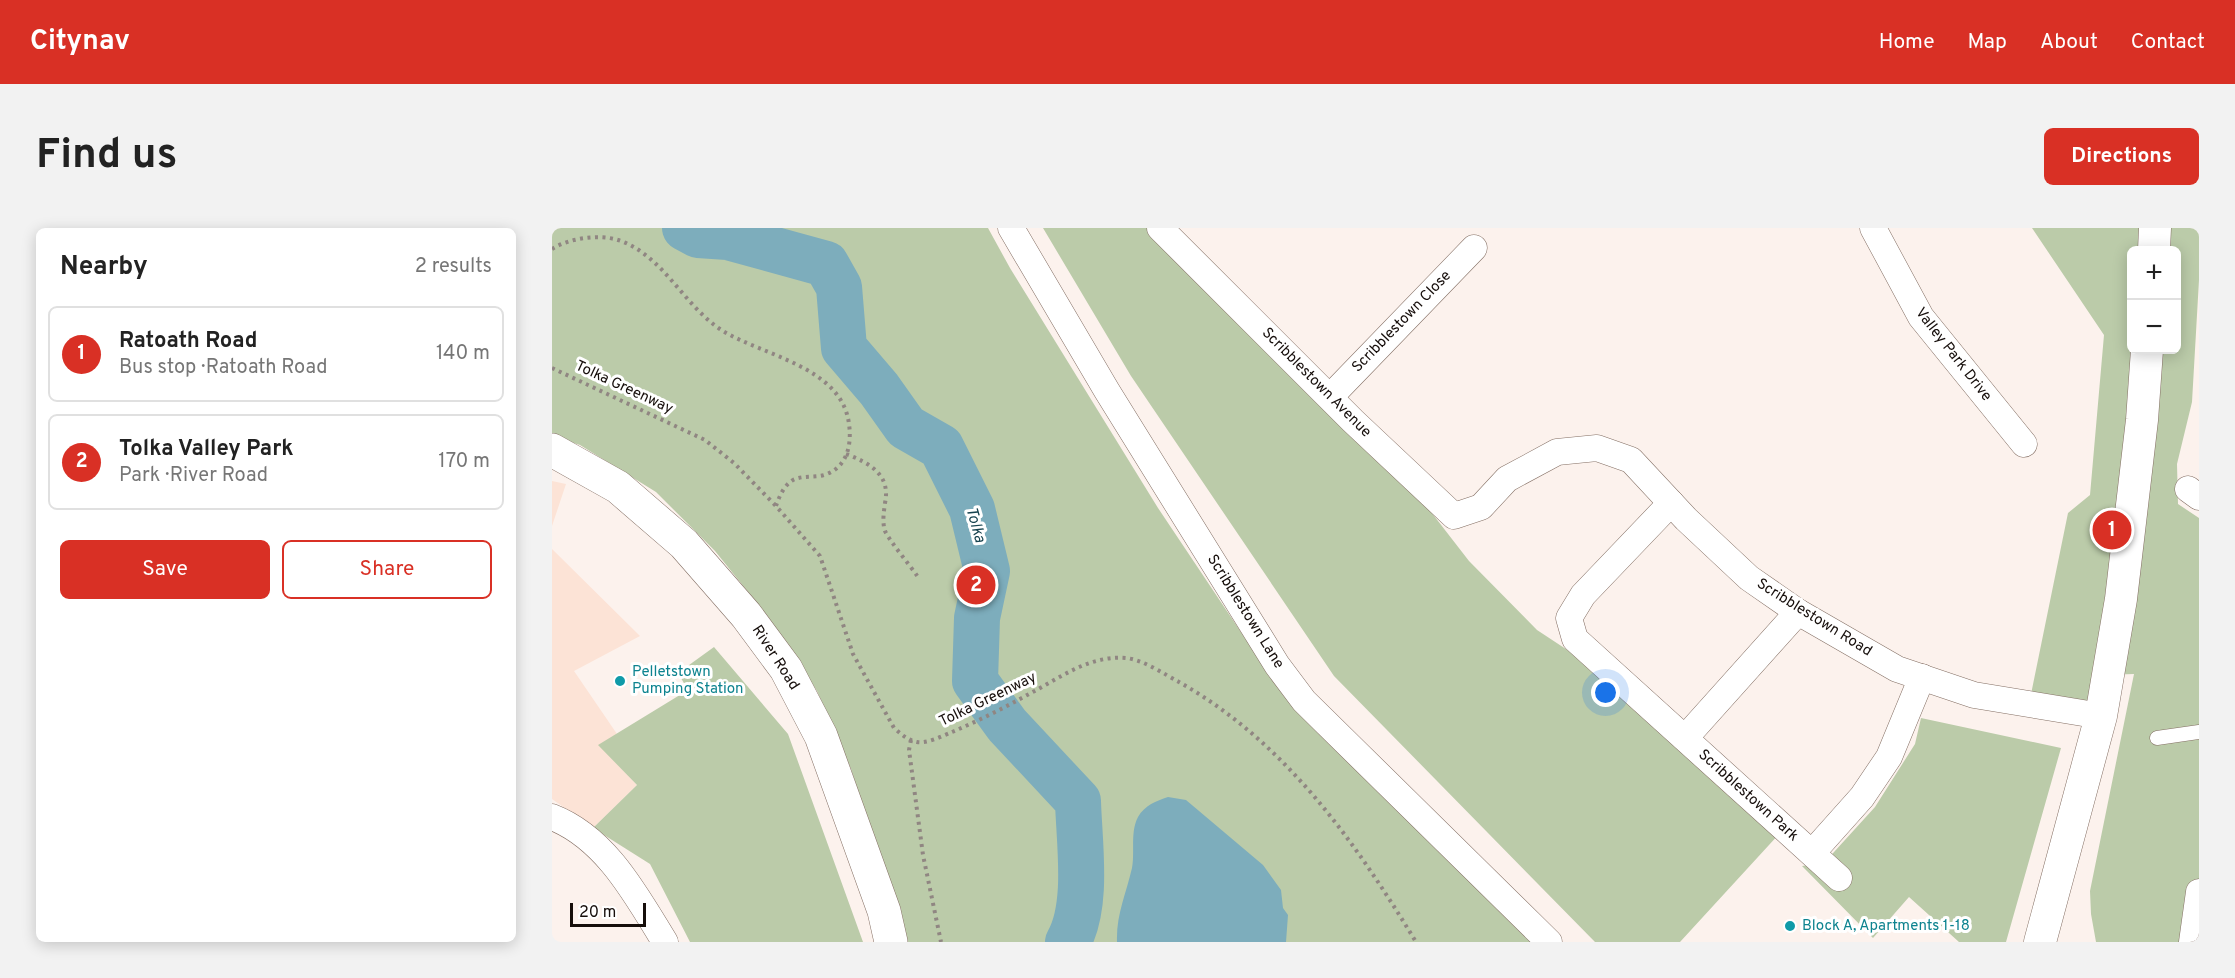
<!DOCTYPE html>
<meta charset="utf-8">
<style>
:root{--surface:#fff;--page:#f2f2f2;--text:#222;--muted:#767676;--line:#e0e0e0;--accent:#d93025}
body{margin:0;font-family:Overpass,sans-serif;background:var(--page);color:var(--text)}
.controls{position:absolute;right:18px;top:18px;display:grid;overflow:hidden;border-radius:9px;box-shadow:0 3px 15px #0003}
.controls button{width:54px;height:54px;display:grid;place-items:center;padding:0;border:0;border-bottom:2px solid var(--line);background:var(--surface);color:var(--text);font:30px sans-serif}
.scale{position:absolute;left:18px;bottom:15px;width:76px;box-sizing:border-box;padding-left:6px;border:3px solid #160e0b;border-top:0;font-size:16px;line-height:21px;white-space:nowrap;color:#160e0b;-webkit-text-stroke:4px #fff;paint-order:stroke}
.you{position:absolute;left:1054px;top:465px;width:21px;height:21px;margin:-15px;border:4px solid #fff;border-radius:50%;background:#1a73e8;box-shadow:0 0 0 9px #1a73e833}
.badge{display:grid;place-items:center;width:39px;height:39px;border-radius:50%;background:var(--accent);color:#fff;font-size:20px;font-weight:700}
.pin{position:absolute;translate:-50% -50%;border:3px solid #fff;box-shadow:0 2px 6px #0006}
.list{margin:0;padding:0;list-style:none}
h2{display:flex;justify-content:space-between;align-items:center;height:78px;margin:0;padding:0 24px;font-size:26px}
h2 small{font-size:20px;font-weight:400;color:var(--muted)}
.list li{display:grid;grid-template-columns:39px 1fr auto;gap:18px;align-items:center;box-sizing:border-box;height:96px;margin:0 12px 12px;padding:0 12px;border:2px solid var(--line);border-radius:9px}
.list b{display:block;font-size:22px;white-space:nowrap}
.list p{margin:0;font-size:20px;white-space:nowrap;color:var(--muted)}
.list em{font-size:20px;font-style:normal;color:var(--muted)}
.actions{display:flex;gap:12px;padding:18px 24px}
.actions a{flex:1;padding:14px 0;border:2px solid var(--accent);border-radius:9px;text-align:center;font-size:21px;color:var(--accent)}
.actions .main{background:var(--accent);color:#fff}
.map{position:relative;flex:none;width:1647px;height:714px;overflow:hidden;border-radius:9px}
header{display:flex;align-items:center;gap:36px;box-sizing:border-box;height:84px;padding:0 30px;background:var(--accent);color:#fff}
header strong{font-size:28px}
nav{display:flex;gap:33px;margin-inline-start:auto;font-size:21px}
.intro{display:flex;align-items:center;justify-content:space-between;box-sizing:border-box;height:144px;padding:0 36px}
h1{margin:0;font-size:42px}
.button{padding:15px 27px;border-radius:9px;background:var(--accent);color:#fff;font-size:21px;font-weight:700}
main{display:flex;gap:36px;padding:0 36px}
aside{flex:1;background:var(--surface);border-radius:9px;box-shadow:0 3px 15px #0003}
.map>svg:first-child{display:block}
</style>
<header>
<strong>Citynav</strong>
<nav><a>Home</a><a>Map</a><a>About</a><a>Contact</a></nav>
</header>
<div class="intro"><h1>Find us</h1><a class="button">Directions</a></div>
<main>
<aside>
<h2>Nearby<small>2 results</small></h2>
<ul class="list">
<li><span class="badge">1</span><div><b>Ratoath Road</b><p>Bus stop · Ratoath Road</p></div><em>140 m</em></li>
<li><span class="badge">2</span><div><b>Tolka Valley Park</b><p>Park · River Road</p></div><em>170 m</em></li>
</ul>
<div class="actions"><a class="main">Save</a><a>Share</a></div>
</aside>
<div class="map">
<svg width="1647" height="714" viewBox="0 0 1647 714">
<rect width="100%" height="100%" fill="#fcf2ed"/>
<g fill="#fce3d6">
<path d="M0,253L14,256L0,298Z"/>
<path d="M0,321L88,408L22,443L65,506L47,517L85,557L41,600L0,571Z"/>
</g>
<g fill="#bbcba9">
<path d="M0,0H436L458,40L606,280L731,467L986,714H354L299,541L265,463L217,390L163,323L104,264L28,217L0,208Z"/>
<path d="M491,0H607L855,253L917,333L985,402L1026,429L1229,604L1128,714H1043L782,448L579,148Z"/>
<path d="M1480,0H1595L1594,22H1580V122H1586L1545,488L1477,476L1516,285L1538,267L1552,107Z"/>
<path d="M1597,0H1647V52L1640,174L1625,236L1626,276L1647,290V698L1639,714H1544L1539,686L1538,663L1582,446L1552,447L1587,122H1624V22H1595Z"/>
<path d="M162,419L236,506L311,714H138L98,636L41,600L85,557L46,517L136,462L126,445Z"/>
<path d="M1369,490L1509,520L1454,714H1407L1357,669L1321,710L1250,638L1272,635L1323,579L1363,516Z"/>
</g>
<path fill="#7dadbc" d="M616,569L634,572L711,637L729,662L731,680L736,687L734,714H565C564,687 574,666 580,640C583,624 578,604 586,589C593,577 604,573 616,569Z"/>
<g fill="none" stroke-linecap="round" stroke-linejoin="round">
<path stroke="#7dadbc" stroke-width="46" d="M133,0L146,7L176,9L274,36L287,59L292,120L327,161L354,199L389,219L420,281L435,343L425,390L423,453L455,497L526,573C527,614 537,677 516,714"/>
<defs>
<path id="service" d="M1605,510L1647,504"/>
<g id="minor">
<path d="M459,0L555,163L725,437L752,473L997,714"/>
<path d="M608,0L801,193L902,288L929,279L955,251L1005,224L1045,220L1079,232L1134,291L1197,350L1246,384L1345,441L1422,467L1549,488"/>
<path d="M1321,0L1369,89L1472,216"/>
<path d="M778,169L922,20"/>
<path d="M1636,261L1647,269"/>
<path d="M1119,275L1031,367L1017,390L1023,411L1287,650"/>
<path d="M1133,510L1246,384"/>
<path d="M0,589C54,610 84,667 113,714"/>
<path d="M1260,625L1310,569L1337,529L1370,449"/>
<path d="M1640,714L1647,664"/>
</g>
<g id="tertiary">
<path d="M1602,22L1603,0"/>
<path d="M1488,714L1549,488L1569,371L1590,192L1595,122"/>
</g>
<path id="secondary" d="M0,222L66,259L132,316L194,387L234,441L269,508L332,683L339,714"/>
</defs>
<use href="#service" stroke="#846f64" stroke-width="15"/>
<use href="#minor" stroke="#846f64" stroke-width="27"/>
<use href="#tertiary" stroke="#846f64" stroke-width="33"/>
<use href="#secondary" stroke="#846f64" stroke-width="34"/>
<g stroke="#908682" stroke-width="4" stroke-dasharray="3 4.5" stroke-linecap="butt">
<path d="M0,21C17,10 47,6 66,12C112,27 131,78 171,103C212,128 290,139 297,196C300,217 295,240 272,247C262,250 251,247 241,252C232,257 227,269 224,278"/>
<path d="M0,140L153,212L182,235L224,278L268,328L301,426L342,500C349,506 355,512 365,514C375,516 390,508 400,504C426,493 452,480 477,466C508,450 537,427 574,430C592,432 612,446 627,454C733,514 802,612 864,714"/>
<path d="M294,226C318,235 339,247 333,275C332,283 330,294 333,303C339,315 357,336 366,349"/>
<path d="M359,512L357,522L371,627L389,714"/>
</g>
<use href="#service" stroke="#fff" stroke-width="14"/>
<use href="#minor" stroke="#fff" stroke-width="26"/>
<use href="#tertiary" stroke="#fff" stroke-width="32"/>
<use href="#secondary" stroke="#fff" stroke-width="33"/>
</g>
<g fill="#0f9aa8" stroke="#fff" stroke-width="2">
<circle cx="68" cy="453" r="6"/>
<circle cx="1238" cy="698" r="6"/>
</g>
<g text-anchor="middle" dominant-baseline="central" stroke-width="6" stroke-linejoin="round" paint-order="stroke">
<g font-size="15" fill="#160e0b" stroke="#fff">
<text transform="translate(850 94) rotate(-46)">Scribblestown Close</text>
<text transform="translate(1401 127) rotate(52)">Valley Park Drive</text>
<text transform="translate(764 155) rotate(45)">Scribblestown Avenue</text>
<text transform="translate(72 160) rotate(25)">Tolka Greenway</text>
<text transform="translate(693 384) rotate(58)">Scribblestown Lane</text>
<text transform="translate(1262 390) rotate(32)">Scribblestown Road</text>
<text transform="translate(223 430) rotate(57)">River Road</text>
<text transform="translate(436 472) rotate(-26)">Tolka Greenway</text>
<text transform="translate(1196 568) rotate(42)">Scribblestown Park</text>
</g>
<g font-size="15" fill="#0d838f" stroke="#fff" text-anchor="start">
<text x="80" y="444">Pelletstown<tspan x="80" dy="17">Pumping Station</tspan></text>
<text x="1250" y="698">Block A, Apartments 1-18</text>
</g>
<g font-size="16" font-style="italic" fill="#17434f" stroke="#fff">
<text transform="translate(423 297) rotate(74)">Tolka</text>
</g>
</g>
</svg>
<div class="controls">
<button>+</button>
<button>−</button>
</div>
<div class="scale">20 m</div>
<div class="you"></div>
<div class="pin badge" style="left:1560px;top:302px">1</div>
<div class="pin badge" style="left:424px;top:357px">2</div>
</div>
</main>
